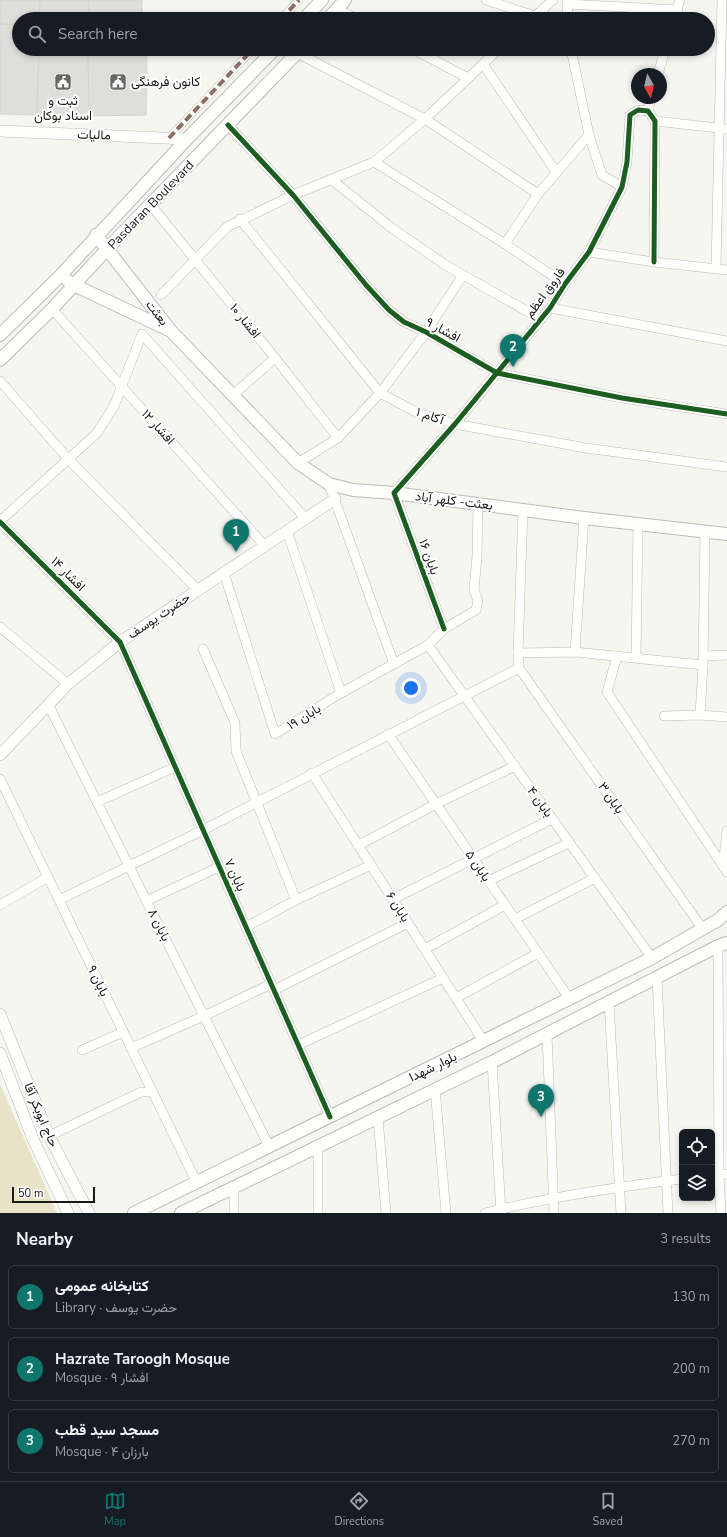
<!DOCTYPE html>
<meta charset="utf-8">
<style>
:root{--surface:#171b24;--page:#242831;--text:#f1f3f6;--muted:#9ea1a6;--line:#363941;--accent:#0f766e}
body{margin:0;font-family:"Nunito Sans",Vazirmatn,sans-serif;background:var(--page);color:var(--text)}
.controls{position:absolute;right:12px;bottom:12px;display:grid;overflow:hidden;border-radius:6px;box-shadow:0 2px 6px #0003}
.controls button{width:36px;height:36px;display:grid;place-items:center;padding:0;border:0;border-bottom:1px solid var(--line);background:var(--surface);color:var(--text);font:20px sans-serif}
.compass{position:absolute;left:631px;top:68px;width:36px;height:36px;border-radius:50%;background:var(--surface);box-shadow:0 2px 6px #0003;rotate:172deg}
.scale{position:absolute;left:12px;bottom:10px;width:83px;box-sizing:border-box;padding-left:4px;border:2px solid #1a1a17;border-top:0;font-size:11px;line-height:14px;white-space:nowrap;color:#1a1a17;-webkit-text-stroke:3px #fff;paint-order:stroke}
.you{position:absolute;left:411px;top:688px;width:14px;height:14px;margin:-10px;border:3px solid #fff;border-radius:50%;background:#1a73e8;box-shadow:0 0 0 6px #1a73e833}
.badge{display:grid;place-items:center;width:26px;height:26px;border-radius:50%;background:var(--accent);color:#fff;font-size:13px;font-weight:700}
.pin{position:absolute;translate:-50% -33px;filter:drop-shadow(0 1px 2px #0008)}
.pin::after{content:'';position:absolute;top:21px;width:14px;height:12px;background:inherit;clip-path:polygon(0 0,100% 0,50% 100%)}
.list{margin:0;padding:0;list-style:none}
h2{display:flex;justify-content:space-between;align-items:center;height:52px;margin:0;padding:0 16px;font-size:17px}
h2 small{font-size:13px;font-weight:400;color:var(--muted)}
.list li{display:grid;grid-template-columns:26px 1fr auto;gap:12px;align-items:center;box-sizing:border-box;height:64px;margin:0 8px 8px;padding:0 8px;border:1px solid var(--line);border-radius:6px}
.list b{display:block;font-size:15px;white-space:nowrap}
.list p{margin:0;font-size:13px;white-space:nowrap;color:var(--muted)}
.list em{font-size:13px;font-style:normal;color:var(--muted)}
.icon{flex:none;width:22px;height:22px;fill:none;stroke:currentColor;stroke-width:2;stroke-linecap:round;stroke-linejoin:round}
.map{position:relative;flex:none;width:727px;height:1213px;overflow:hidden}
.search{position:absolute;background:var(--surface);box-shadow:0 2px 6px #0003;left:12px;right:12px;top:12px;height:44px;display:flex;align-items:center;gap:10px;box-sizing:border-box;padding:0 14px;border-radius:22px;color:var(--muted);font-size:15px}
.sheet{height:268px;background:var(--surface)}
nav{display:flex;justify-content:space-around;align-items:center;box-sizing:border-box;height:56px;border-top:1px solid var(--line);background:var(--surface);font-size:11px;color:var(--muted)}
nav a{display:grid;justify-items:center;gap:2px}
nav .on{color:var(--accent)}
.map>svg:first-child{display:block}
</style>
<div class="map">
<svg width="727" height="1213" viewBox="0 0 727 1213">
<rect width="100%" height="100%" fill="#f6f6f1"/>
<path fill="#e8e3c7" d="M0,1084L57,1213H0Z"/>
<g fill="#dededa" stroke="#d4d4d0">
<path d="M0,0H40V19H19V25L0,24Z"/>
<path d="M40,0H89L88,19H40Z"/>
<path d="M89,0H142V19H88Z"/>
<path d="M0,24L19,25V49H39L37,115L0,114Z"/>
<path d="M39,49H88L89,116L37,115Z"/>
<path d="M88,49H147L146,115L89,116Z"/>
</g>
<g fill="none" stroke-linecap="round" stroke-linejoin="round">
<defs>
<g id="pedestrian">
<path d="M281,19L299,0"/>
<path d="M169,138L253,49"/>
</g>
<g id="minor">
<path d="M486,0L535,16"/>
<path d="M567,0L568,19"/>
<path d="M567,4L678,10"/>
<path d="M337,9L357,19"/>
<path d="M532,19L553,0"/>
<path d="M674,19L680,0"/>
<path d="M413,49L468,78"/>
<path d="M571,49L589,135L602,175L622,187"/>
<path d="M297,53L425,119L538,194"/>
<path d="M483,64L556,172"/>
<path d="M658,74L665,49"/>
<path d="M648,111L651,98"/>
<path d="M655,121L727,129"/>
<path d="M228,125L293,195L366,285L389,310L404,322L426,332L497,373L622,398L727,414"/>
<path d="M374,162L505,244L565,284"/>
<path d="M332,180L393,229L447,266L541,319"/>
<path d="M150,204L275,358L338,438"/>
<path d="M240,219L380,393L418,413L455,424L586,448L727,467"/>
<path d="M505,244L538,194L589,135"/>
<path d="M589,252L654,262L727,270"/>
<path d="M716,268L722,0"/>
<path d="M161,295L227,227L293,195L374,162L425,119L499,49"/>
<path d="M550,308L727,341"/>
<path d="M52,309L264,545"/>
<path d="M0,381L69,460L198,590"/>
<path d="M233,395L275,358"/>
<path d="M298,463L338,438L380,393L426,332L463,275"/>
<path d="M329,484L394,664"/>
<path d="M0,521L97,433L114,406L142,334L305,518"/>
<path d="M0,522L120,642L330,1117"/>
<path d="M287,531L341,693"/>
<path d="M224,573L275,734L341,693L428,645L444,629L476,610L478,601L474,590L477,556L478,504"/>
<path d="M0,627L68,684"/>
<path d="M444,629L394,493L455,424L550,308L565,284L589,252L622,187L627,162L630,115L638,110L648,111L655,121L654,262"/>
<path d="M428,645L652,958"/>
<path d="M203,649L235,723L236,751L296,900"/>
<path d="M575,652L584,518"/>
<path d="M518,653L575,652L703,665"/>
<path d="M617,656L607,692L727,872"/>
<path d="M703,656L727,655"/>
<path d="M636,657L638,524"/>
<path d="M519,668L702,928"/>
<path d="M519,668L518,653L523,509"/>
<path d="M48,704L269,1146"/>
<path d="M700,715L703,665L705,532"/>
<path d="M664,716L700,715L727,717"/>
<path d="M388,734L569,998"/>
<path d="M312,773L484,1042"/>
<path d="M0,779L197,1183"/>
<path d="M97,802L175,767"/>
<path d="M359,845L436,804L515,766"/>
<path d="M723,866L727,831"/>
<path d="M488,881L569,843"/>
<path d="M393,899L552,819"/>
<path d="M59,900L203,830L519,668"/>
<path d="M146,901L219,867"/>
<path d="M0,905L48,877"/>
<path d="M515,919L595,878"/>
<path d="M246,927L296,900L371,865"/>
<path d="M718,946L719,1175L721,1213"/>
<path d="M425,949L505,905"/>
<path d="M657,978L668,1213"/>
<path d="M274,990L408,923"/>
<path d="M456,998L538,953"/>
<path d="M609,1003L621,1213"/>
<path d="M547,1033L554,1213"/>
<path d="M298,1045L443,978"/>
<path d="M131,1048L204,1016L271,984"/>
<path d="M82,1050L123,1032"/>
<path d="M492,1062L501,1213"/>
<path d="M435,1089L446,1213"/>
<path d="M378,1118L386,1213"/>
<path d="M49,1136L141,1092H152"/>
<path d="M318,1146V1213"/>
<path d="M712,1176L727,1174"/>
<path d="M234,1188V1213"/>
<path d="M485,1213C549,1197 616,1187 682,1179"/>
</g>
<g id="tertiary">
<path d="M0,131L187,139"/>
<path d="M0,755L68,684L120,642L335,499"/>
<path d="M0,1014L49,1136L89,1213"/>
<path d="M0,1053L33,1139L68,1213"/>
</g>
<g id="secondary">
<path d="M304,19L322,0"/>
<path d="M328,19L345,0"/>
<path d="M96,235L171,331L298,463L329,484L353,490L394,493L584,518L727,534"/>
<path d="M68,281L74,285L169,330"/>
<path d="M0,335L61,275L187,139L275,49"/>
<path d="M0,360L52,309L107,249L301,49"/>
<path d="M134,1213L652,958L718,920L727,912"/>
<path d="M181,1213L492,1062L718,946L727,943"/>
</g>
</defs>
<use href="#pedestrian" stroke="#bcbbb7" stroke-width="8"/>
<use href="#minor" stroke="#bcbbb7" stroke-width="10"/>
<use href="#tertiary" stroke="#bcbbb7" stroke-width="12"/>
<use href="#secondary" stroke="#bcbbb7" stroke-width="14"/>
<use href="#pedestrian" stroke="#fefefd" stroke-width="7"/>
<use href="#minor" stroke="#fefefd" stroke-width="9"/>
<use href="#tertiary" stroke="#fefefd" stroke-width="11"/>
<use href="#secondary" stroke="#fefefd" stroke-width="12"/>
<g stroke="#8d6e63" stroke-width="4" stroke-dasharray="8 4" stroke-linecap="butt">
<path d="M281,19L299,0"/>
<path d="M169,138L253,49"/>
</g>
<defs>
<g id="cycleway">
<path d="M228,125L293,195L366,285L389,310L404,322L426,332L497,373L622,398L727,414"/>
<path d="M0,522L120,642L330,1117"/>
<path d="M444,629L394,493L455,424L550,308L565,284L589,252L622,187L627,162L630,115L638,110L648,111L655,121L654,262"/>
</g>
</defs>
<use href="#cycleway" stroke="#fff" stroke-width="8"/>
<use href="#cycleway" stroke="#1b5e20" stroke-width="5"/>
</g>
<defs>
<symbol id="civic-square" viewBox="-11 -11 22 22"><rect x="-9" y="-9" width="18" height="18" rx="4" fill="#676763" stroke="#fff"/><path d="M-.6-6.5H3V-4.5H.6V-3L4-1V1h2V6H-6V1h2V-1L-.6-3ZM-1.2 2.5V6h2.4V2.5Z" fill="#fff"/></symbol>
</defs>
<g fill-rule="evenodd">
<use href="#civic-square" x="53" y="72" width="20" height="20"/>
<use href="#civic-square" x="108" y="72" width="20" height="20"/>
</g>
<g text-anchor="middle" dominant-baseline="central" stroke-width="4" stroke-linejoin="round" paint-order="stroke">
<g font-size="13" fill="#1a1a17" stroke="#fff" text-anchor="start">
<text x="131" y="82">کانون فرهنگی</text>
<text x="63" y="101" text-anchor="middle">ثبت و<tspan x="63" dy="15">اسناد بوکان</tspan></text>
</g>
<g font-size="13" fill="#1a1a17" stroke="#fff">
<text transform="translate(94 135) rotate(2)">مالیات</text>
<text transform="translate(151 205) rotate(-46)">Pasdaran Boulevard</text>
<text transform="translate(545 293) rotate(-54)">فاروق اعظم</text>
<text transform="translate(157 313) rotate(52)">بعثت</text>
<text transform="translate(245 321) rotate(51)">افشار ۱۰</text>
<text transform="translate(443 330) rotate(29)">افشار ۹</text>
<text transform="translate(430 416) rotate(19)">آکام ۱</text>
<text transform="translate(158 427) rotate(48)">افشار ۱۲</text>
<text transform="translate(454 501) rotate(7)">بعثت- کلهر آباد</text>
<text transform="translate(429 557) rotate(70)">بابان ۱۶</text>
<text transform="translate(68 574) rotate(45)">افشار ۱۴</text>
<text transform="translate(159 616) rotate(-34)">حضرت یوسف</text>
<text transform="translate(304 717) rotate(-32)">بابان ۱۹</text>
<text transform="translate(611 798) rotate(55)">بابان ۳</text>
<text transform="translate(540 802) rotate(54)">بابان ۴</text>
<text transform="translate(478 866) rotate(56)">بابان ۵</text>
<text transform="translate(235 875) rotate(66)">بابان ۷</text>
<text transform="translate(398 907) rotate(58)">بابان ۶</text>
<text transform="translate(159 925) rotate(63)">بابان ۸</text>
<text transform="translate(98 981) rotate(64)">بابان ۹</text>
<text transform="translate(433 1067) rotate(-26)">بلوار شهدا</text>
<text transform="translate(41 1115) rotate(67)">حاج ابوبکر آقا</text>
</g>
</g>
</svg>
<div class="controls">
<button><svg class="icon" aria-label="locate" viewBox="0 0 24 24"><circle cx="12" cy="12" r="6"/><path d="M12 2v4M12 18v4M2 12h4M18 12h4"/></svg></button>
<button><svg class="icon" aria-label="layers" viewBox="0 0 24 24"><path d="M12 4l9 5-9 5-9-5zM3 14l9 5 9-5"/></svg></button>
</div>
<svg class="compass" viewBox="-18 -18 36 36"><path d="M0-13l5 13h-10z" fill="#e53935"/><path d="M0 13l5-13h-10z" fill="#9ea1a6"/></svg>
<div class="scale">50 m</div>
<div class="you"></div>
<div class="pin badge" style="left:236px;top:552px">1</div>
<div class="pin badge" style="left:513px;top:367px">2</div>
<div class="pin badge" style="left:541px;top:1117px">3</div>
<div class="search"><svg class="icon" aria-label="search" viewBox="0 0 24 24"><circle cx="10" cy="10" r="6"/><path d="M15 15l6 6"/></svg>Search here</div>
</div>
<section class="sheet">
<h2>Nearby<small>3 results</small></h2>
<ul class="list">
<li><span class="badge">1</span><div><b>کتابخانه عمومی</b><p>Library · حضرت یوسف</p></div><em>130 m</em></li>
<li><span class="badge">2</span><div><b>Hazrate Taroogh Mosque</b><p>Mosque · افشار ۹</p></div><em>200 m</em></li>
<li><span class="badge">3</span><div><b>مسجد سید قطب</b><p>Mosque · بارزان ۴</p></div><em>270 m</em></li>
</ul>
</section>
<nav>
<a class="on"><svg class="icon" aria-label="map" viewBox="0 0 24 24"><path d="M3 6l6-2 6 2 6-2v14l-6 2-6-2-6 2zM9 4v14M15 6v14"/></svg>Map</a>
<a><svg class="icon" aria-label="directions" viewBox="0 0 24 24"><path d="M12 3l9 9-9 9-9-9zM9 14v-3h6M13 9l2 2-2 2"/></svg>Directions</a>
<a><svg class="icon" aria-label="saved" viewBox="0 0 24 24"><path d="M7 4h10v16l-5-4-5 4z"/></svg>Saved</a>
</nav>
